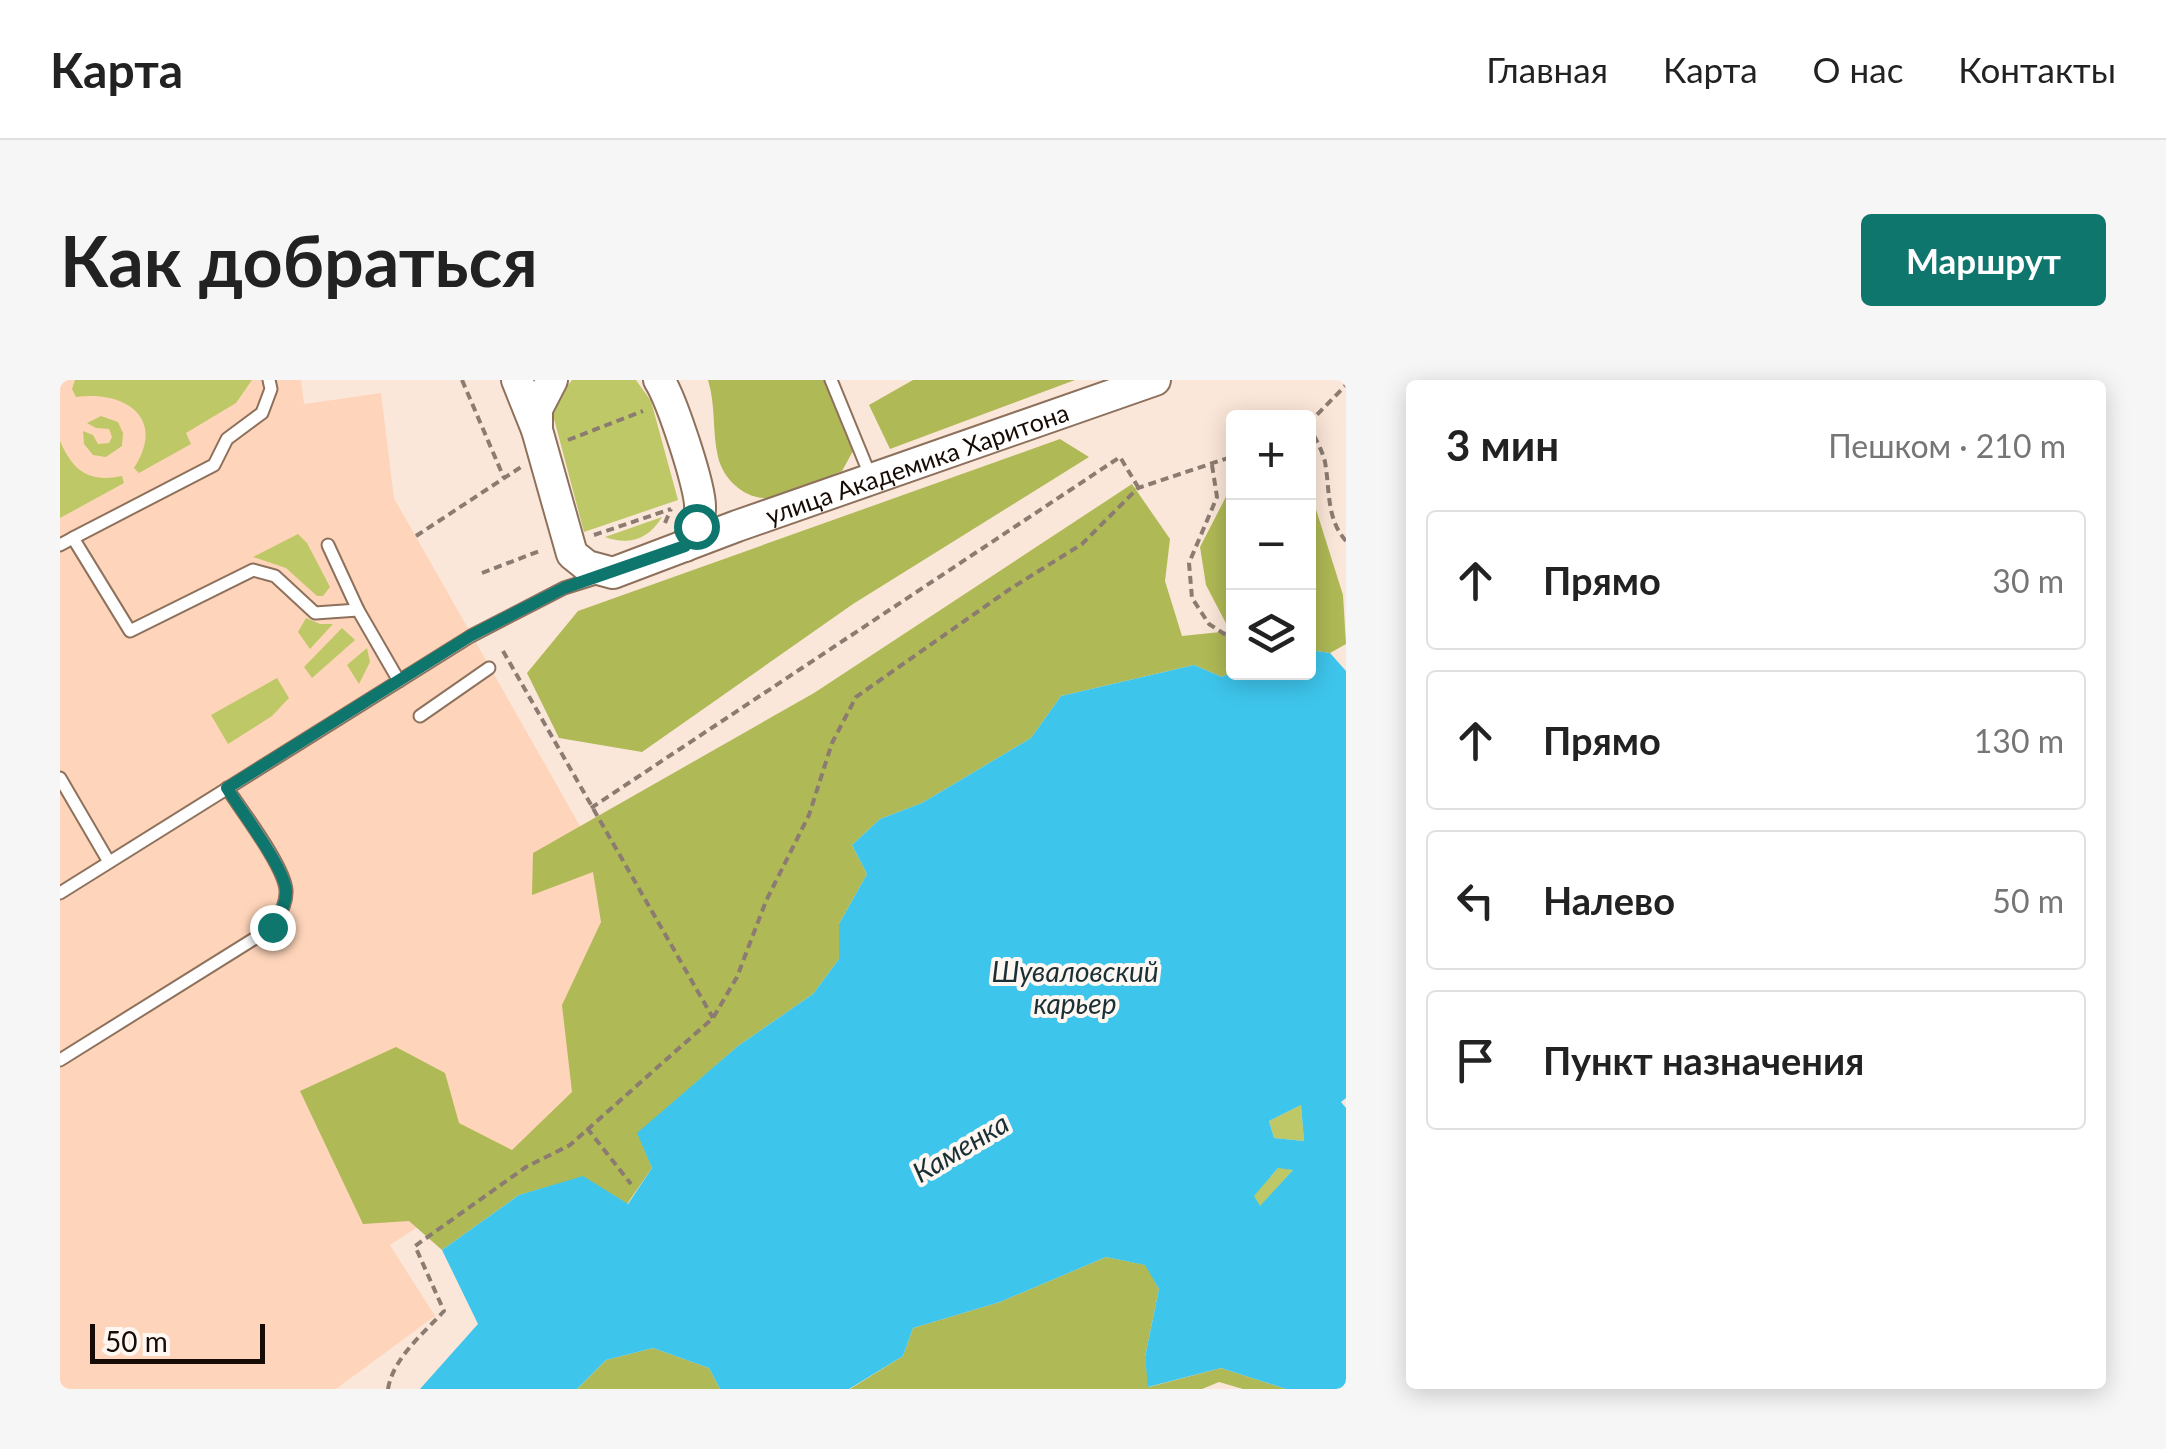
<!DOCTYPE html>
<html lang="ru">
<meta charset="utf-8">
<style>
:root{--surface:#fff;--page:#f6f6f6;--text:#222;--muted:#767676;--line:#e0e0e0;--accent:#0f766e}
body{margin:0;font-family:Lato,sans-serif;background:var(--page);color:var(--text)}
.controls{position:absolute;right:30px;top:30px;display:grid;overflow:hidden;border-radius:10px;box-shadow:0 5px 25px #0003}
.controls button{width:90px;height:90px;display:grid;place-items:center;padding:0;border:0;border-bottom:2px solid var(--line);background:var(--surface);color:var(--text);font:50px sans-serif}
.scale{position:absolute;left:30px;bottom:25px;width:175px;box-sizing:border-box;padding-left:10px;border:5px solid #170c05;border-top:0;font-size:28px;line-height:35px;white-space:nowrap;color:#170c05;-webkit-text-stroke:8px #fef7f2;paint-order:stroke}
.stop{position:absolute;width:30px;height:30px;margin:-22px;border:8px solid #0f766e;border-radius:50%;background:#fff}
.stop.end{background:#0f766e;border-color:#fff;box-shadow:0 2px 10px #0008}
.list{margin:0;padding:0;list-style:none}
h2{display:flex;justify-content:space-between;align-items:center;height:130px;margin:0;padding:0 40px;font-size:42px}
h2 small{font-size:32px;font-weight:400;color:var(--muted)}
.list li{display:grid;grid-template-columns:65px 1fr auto;gap:30px;align-items:center;box-sizing:border-box;height:140px;margin:0 20px 20px;padding:0 20px;border:2px solid var(--line);border-radius:10px}
.list b{display:block;font-size:38px;white-space:nowrap}
.list em{font-size:32px;font-style:normal;color:var(--muted)}
.icon{flex:none;width:55px;height:55px;fill:none;stroke:currentColor;stroke-width:2;stroke-linecap:round;stroke-linejoin:round}
.map{position:relative;flex:none;width:1286px;height:1009px;overflow:hidden;border-radius:10px}
header{display:flex;align-items:center;gap:60px;box-sizing:border-box;height:140px;padding:0 50px;background:var(--surface);border-bottom:2px solid var(--line)}
header strong{font-size:48px}
nav{display:flex;gap:55px;margin-inline-start:auto;font-size:35px}
.intro{display:flex;align-items:center;justify-content:space-between;box-sizing:border-box;height:240px;padding:0 60px}
h1{margin:0;font-size:70px}
.button{padding:25px 45px;border-radius:10px;background:var(--accent);color:#fff;font-size:35px;font-weight:700}
main{display:flex;gap:60px;padding:0 60px}
aside{flex:1;background:var(--surface);border-radius:10px;box-shadow:0 5px 25px #0003}
.map>svg:first-child{display:block}
</style>
<header>
<strong>Карта</strong>
<nav><a>Главная</a><a>Карта</a><a>О нас</a><a>Контакты</a></nav>
</header>
<div class="intro"><h1>Как добраться</h1><a class="button">Маршрут</a></div>
<main>
<div class="map">
<svg width="1286" height="1009" viewBox="0 0 1286 1009">
<rect width="100%" height="100%" fill="#fbe7d9"/>
<path fill="#fed5ba" d="M0,0H241L244,24L321,13L334,118L629,638L498,756L330,865L375,936L276,1009H0Z"/>
<g fill="#bec866">
<path d="M15,0H192L176,23L126,53L131,64L79,93L74,88C107,38 65,10 16,17L12,9Z"/>
<path d="M512,0H576L591,21L618,120L524,152L493,35L496,21Z"/>
<path d="M41,36L58,42L63,53L62,66L46,77L33,75L24,64L23,51L33,55L38,64L49,63L52,57L49,49L36,48L27,43Z"/>
<path d="M0,61C13,91 29,103 62,96L64,103L0,138Z"/>
<path d="M602,137C589,159 569,166 545,157Z"/>
<path d="M238,154L247,163L270,207L263,216H257L226,188L193,177Z"/>
<path d="M246,238L260,244H273L250,269L238,252Z"/>
<path d="M282,248L295,260L252,298L244,287Z"/>
<path d="M307,268L310,282L299,304L287,285Z"/>
<path d="M217,298L229,318L212,336L168,364L151,335Z"/>
<path d="M1241,725L1244,761L1214,758L1209,741Z"/>
<path d="M1219,787L1233,790L1200,827L1193,816Z"/>
</g>
<g fill="#afb955">
<path d="M648,0H766L793,71L782,91C762,99 729,116 709,118C685,120 663,99 658,77C652,51 656,26 648,0Z"/>
<path d="M853,0H1015L830,69L809,25Z"/>
<path d="M1000,59L1029,77L793,224L582,372L499,358L467,293L518,231Z"/>
<path d="M1072,104L1110,159L1105,201L1122,256L1170,251L1146,205L1140,167L1170,109L1173,108V291L1162,297L1134,285L1001,316L971,358L862,423L820,439L792,465L807,494L779,544V579L753,614L678,666L578,753L592,788L567,824L523,797L459,815L382,870L349,841L303,844L240,711L336,667L385,693L399,743L452,770L512,712L502,625L541,542L533,492L472,515L473,473L754,313Z"/>
<path d="M1248,104L1283,215L1286,264L1270,273L1249,270Z"/>
<path d="M1046,877L1086,885L1099,909L1085,977L1089,1007L1161,988L1226,1009H1183L1159,1002L1142,1009H790L843,976L853,948L940,922Z"/>
<path d="M593,968L649,988L660,1009H517L546,980Z"/>
</g>
<path fill="#3ec5ec" fill-rule="evenodd" d="M1249,270L1270,273L1286,291V718L1281,722L1286,728V1009H1226L1161,988L1088,1007L1085,977L1099,909L1085,885L1046,877L940,922L853,948L843,976L789,1009H660L649,988L593,968L546,980L517,1009H360L418,944L382,870L459,815L523,796L568,824L592,788L577,753L678,666L753,614L779,579V544L807,494L792,465L820,439L862,423L971,358L1001,316L1134,285L1162,297L1173,291L1248,292ZM1241,725L1244,761L1214,758L1209,741ZM1218,788L1233,790L1200,826L1194,816Z"/>
<g fill="none" stroke-linecap="round" stroke-linejoin="round">
<defs>
<g id="lane">
<path d="M771,0L810,95"/>
<path d="M13,158L154,85L167,59L202,33L211,9L209,0"/>
<path d="M0,165L13,158L70,251L193,190L215,196L255,233L298,230L339,301"/>
<path d="M268,165L298,230"/>
<path d="M360,336L429,288"/>
<path d="M0,398L49,482"/>
<path d="M0,513L411,256L504,208L539,197"/>
<path d="M0,680L213,547C219,535 227,524 226,510C224,486 182,431 167,408"/>
</g>
<g id="secondary">
<path id="s1" d="M457,0L477,50L512,174L527,186L553,193L677,146L1095,0"/>
<path d="M599,0C611,18 642,110 640,129C640,143 632,155 625,166"/>
<path d="M477,50V29L492,0"/>
</g>
</defs>
<use href="#lane" stroke="#8e715c" stroke-width="15"/>
<use href="#secondary" stroke="#8e715c" stroke-width="34"/>
<g stroke="#8b7b71" stroke-width="4" stroke-dasharray="8 5" stroke-linecap="butt">
<path d="M402,0L444,98"/>
<path d="M1248,44C1254,56 1262,69 1265,82C1270,109 1266,139 1286,161"/>
<path d="M1248,44L1286,5"/>
<path d="M508,60L583,31"/>
<path d="M1152,85L1157,117L1129,183L1132,218L1149,244L1169,257"/>
<path d="M605,143L611,129"/>
<path d="M534,155L611,129"/>
<path d="M356,156L461,87"/>
<path d="M422,193L482,170"/>
<path d="M443,271L653,638"/>
<path d="M531,428L1060,77L1078,107"/>
<path d="M527,748L571,804"/>
<path d="M328,1009C333,978 364,953 384,931L355,866L466,787L510,765L653,638L677,597L706,521L749,435L772,363L796,317L950,209L1022,164L1078,108L1174,76"/>
</g>
<use href="#lane" stroke="#fff" stroke-width="11"/>
<use href="#secondary" stroke="#fff" stroke-width="30"/>
</g>
<g fill="none" stroke-linecap="round" stroke-linejoin="round">
<path stroke="#0f766e" stroke-width="12" d="M212,547C219,536 227,524 226,510C224,487 181,431 167,408L410,256L504,208L625,166L636,146"/>
</g>
<g text-anchor="middle" dominant-baseline="central" stroke-width="8" stroke-linejoin="round" paint-order="stroke">
<g font-size="25" fill="#170c05" stroke="#fef7f2">
<text stroke="none"><textPath href="#s1" startOffset="552">улица Академика Харитона</textPath></text>
</g>
<g font-size="28" font-style="italic" fill="#1a3037" stroke="#fef7f2">
<text x="1015" y="591">Шуваловский<tspan x="1015" dy="32">карьер</tspan></text>
<text transform="translate(900 767) rotate(-31)">Каменка</text>
</g>
</g>
</svg>
<div class="controls">
<button>+</button>
<button>−</button>
<button><svg class="icon" aria-label="layers" viewBox="0 0 24 24"><path d="M12 4l9 5-9 5-9-5zM3 14l9 5 9-5"/></svg></button>
</div>
<div class="scale">50 m</div>
<div class="stop" style="left:636px;top:146px"></div>
<div class="stop end" style="left:212px;top:547px"></div>
</div>
<aside>
<h2>3 мин<small>Пешком · 210 m</small></h2>
<ul class="list">
<li><svg class="icon" aria-label="ahead" viewBox="0 0 24 24"><path d="M12 20V5M6 11l6-6 6 6"/></svg><div><b>Прямо</b></div><em>30 m</em></li>
<li><svg class="icon" aria-label="ahead" viewBox="0 0 24 24"><path d="M12 20V5M6 11l6-6 6 6"/></svg><div><b>Прямо</b></div><em>130 m</em></li>
<li><svg class="icon" aria-label="left" viewBox="0 0 24 24"><path d="M17 20v-9H6M10 6l-5 5 5 5"/></svg><div><b>Налево</b></div><em>50 m</em></li>
<li><svg class="icon" aria-label="arrive" viewBox="0 0 24 24"><path d="M6 21V4h12l-3 4 3 4H6"/></svg><div><b>Пункт назначения</b></div></li>
</ul>
</aside>
</main>
